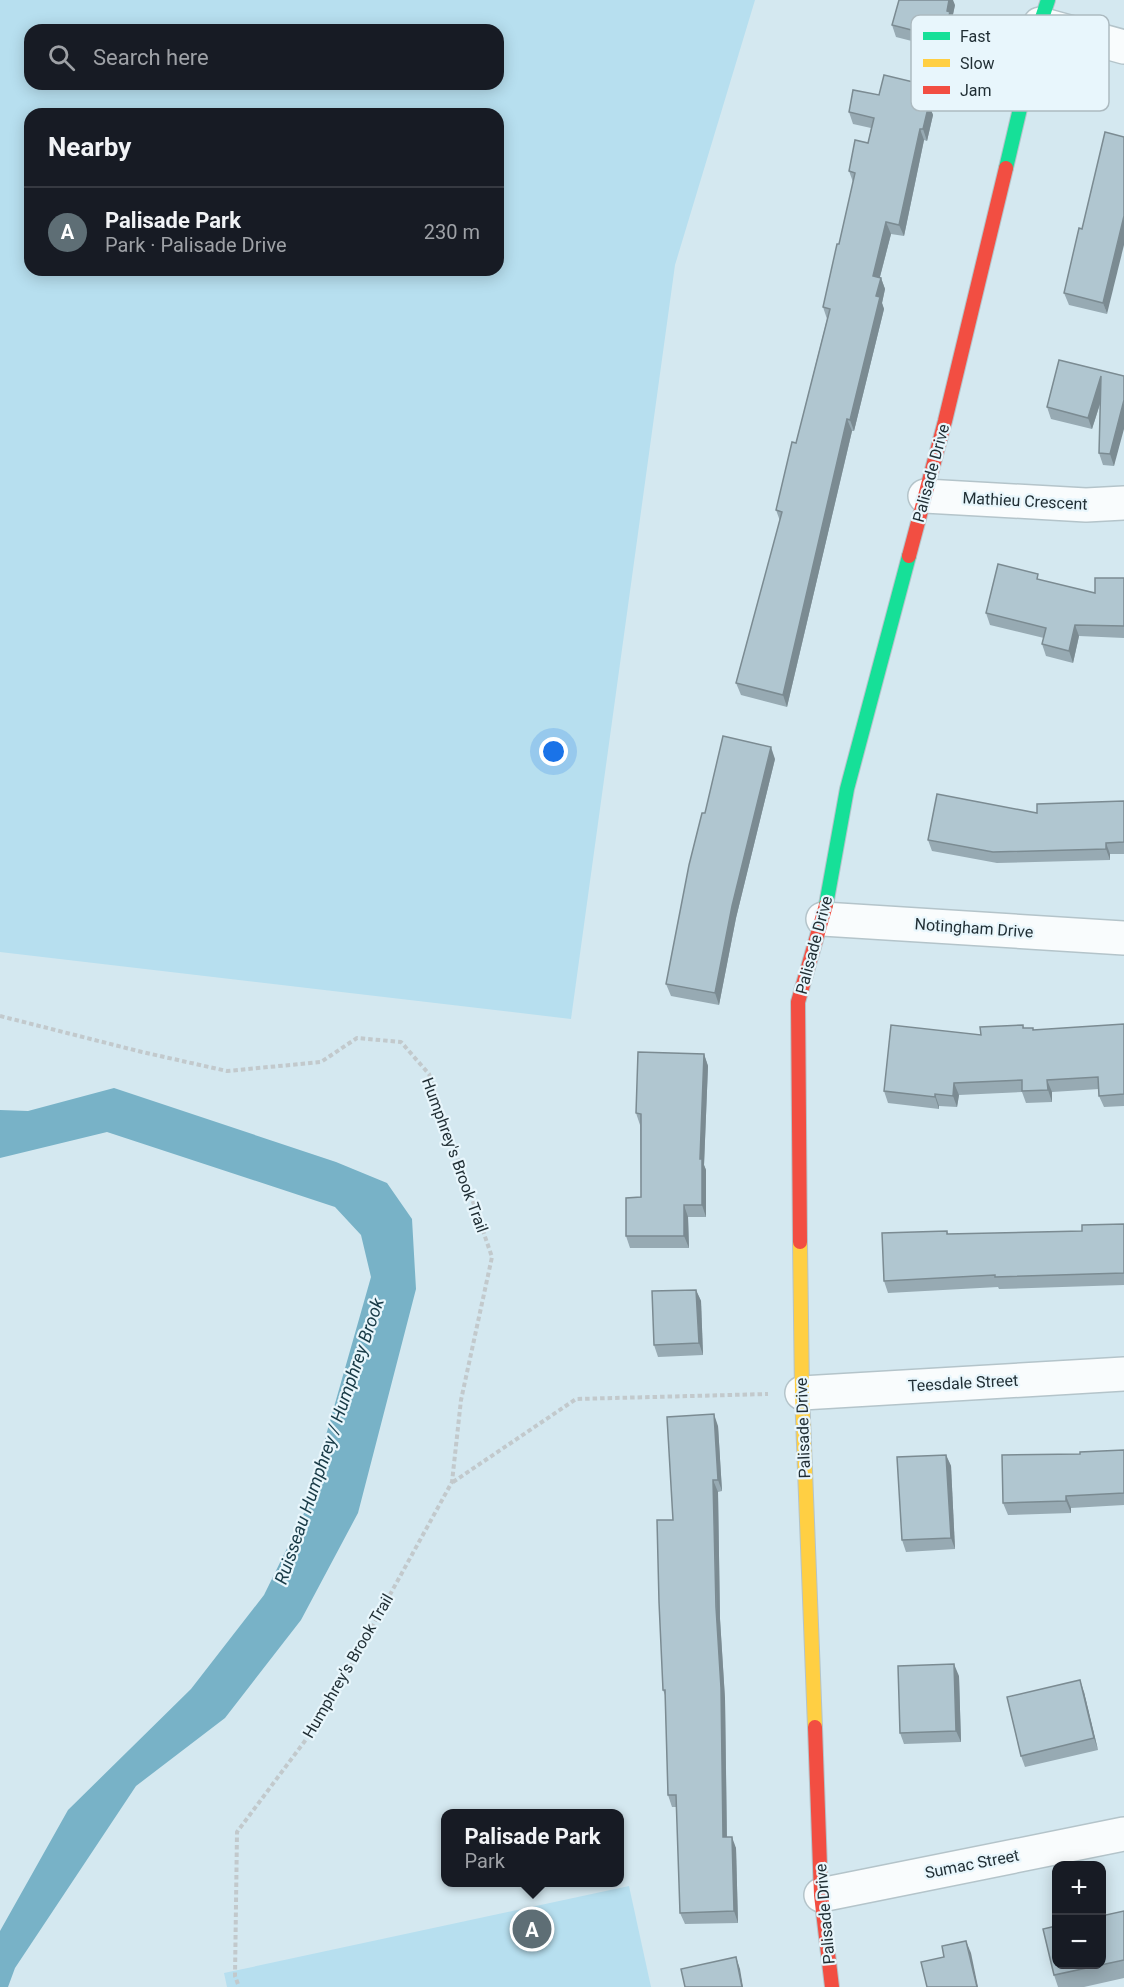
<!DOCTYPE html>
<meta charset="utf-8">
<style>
:root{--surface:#171b24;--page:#20242c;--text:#f1f3f6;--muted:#9ea1a6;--line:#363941;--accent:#5e6e75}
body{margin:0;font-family:Roboto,sans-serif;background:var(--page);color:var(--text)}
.controls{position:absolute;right:18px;bottom:18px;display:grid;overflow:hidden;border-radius:12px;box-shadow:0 3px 15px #0003}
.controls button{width:54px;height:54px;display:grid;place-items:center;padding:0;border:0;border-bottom:2px solid var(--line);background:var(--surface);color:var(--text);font:30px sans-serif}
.you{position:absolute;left:554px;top:752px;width:21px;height:21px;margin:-15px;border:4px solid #fff;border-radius:50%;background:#1a73e8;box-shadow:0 0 0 9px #1a73e833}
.badge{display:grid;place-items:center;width:39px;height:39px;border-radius:50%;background:var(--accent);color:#fff;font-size:20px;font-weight:700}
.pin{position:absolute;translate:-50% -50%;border:3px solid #fff;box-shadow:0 2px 6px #0006}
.popup{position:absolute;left:441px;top:1809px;width:183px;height:78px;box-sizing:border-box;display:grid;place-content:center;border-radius:12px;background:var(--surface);filter:drop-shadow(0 2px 4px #0005);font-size:20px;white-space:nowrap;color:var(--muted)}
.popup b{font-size:22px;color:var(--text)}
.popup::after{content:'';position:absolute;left:50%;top:100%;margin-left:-12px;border:12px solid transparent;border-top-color:var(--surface)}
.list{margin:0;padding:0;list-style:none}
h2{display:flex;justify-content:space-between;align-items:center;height:78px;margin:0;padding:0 24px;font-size:26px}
h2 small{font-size:20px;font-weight:400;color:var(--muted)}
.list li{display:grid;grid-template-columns:39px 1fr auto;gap:18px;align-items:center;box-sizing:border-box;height:90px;padding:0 24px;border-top:2px solid var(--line)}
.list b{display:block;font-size:22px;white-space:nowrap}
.list p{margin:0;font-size:20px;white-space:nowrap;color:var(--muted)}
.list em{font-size:20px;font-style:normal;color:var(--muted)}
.icon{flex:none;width:33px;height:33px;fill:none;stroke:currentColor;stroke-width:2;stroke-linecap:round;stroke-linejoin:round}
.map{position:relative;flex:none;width:1124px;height:1987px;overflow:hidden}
.search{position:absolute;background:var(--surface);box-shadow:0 3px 15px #0003;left:24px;top:24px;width:480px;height:66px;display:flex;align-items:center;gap:15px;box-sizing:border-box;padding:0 21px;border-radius:18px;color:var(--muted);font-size:22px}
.panel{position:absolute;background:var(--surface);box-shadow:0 3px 15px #0003;left:24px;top:108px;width:480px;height:168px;border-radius:18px}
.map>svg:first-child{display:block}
</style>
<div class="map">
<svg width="1124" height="1987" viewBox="0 0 1124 1987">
<rect width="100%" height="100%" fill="#d4e8f0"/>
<g fill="#b7dfef" fill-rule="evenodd">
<path d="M0,0H755L675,265L571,1019L0,952ZM30,30H498V84H30ZM30,114H498V270H30Z"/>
<path d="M629,1886L651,1987H227L224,1973Z"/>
</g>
<path fill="#78b2c7" d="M114,1088L336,1162L387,1183L412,1219L416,1289L358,1513L301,1620L225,1718L136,1786L15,1968L8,1987H0V1931L68,1810L191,1689L264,1595L303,1516L371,1277L361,1235L335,1207L107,1132L0,1158V1110L28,1111Z"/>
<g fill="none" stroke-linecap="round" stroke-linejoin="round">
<defs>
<g id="street">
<path d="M1040,24L1124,47"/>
<path d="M925,496L1086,505L1124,503"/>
<path d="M823,919L1124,938"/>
<path d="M802,1393L1124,1374"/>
<path d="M821,1895L1124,1834"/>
</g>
<g id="fast">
<path d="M1006,168L1040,24L1048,0"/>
<path d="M826,905L847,789L909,556"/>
</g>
<path id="slow" d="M800,1242L802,1393L815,1727"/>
<g id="jam">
<path d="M909,556L945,421L1006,168"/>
<path d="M800,1242L798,1002L826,905"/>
<path d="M815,1727L821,1895L832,1987"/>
</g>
</defs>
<use href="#street" stroke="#b4c4ca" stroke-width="36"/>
<use href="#fast" stroke="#b4c4ca" stroke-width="16"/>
<use href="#slow" stroke="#b4c4ca" stroke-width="16"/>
<use href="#jam" stroke="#b4c4ca" stroke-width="16"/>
<g stroke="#c2c9cc" stroke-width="4" stroke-dasharray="4.5 3" stroke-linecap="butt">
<path d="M0,1016L142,1052L227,1071L321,1062L357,1038L401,1042L429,1074L492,1257L461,1400L452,1482L322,1718L237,1832L235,1976L239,1987"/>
<path d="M453,1482L576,1399L768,1394"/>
</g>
<use href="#street" stroke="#f9fcfd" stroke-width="33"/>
<use href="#fast" stroke="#16e098" stroke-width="14"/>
<use href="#slow" stroke="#ffcf43" stroke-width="14"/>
<use href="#jam" stroke="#f24e42" stroke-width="14"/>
</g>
<g fill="#97aab3">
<path d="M955,5L952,19L954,24L947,50L896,37L892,25Z"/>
<path d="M930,86L934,97L931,110L933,115L927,141L924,140L904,236L891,234L880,277L881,278L885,289L882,303L884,309L854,431H852L787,707L741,695L736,683L780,521L776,510L796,443L827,319L823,307L839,244L853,182L849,171L868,143L871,128L853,124L849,112L879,95Z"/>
<path d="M1079,228L1107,314L1069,305L1064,293Z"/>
<path d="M1124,376L1114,466L1103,465L1099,453L1100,404L1092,429L1051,419L1047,407Z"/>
<path d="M1124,578V638L1079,636L1073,663L1046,656L1042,644L1044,638L990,625L986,613L1040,580L1095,593Z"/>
<path d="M775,759L736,918L719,1005L671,996L666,984L705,813Z"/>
<path d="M1124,801V854H1110V860L997,863L932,851L928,840L1037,813Z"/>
<path d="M1124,1024V1106L1104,1107L1099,1096V1089L1052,1092V1102L1026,1103L1022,1092L959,1095L957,1107L939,1106V1109L888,1103L884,1091L981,1035L1023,1025L1024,1028H1033V1030Z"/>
<path d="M704,1054L708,1066L704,1165L706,1170V1217H688L689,1248H630L626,1236L641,1197L640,1125L636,1113Z"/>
<path d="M1124,1224V1285L999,1289L998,1287L888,1293L884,1281L947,1231L948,1234L1082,1231Z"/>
<path d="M696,1290L701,1301L703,1355L658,1357L654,1345Z"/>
<path d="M718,1426L722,1491L718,1492L720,1619L725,1699L727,1837L736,1848L738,1923L685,1924L680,1913L677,1807H672L668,1795L665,1695L663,1690L673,1520Z"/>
<path d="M1124,1450V1505L1071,1508V1513L1008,1515L1003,1503L1080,1454Z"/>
<path d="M946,1455L951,1466L955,1549L906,1552L902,1540Z"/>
<path d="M959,1676L961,1742L904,1744L900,1733Z"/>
<path d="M1084,1692L1098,1750L1025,1767L1021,1756Z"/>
<path d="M1124,1911V1978L1084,1987H1058L1054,1975Z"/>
</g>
<g fill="#7b8b92">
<path d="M949,0H953L955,5L952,19L954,24L947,50L943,38L947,11Z"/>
<path d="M930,86L934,97L931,110L933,115L927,141L923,129L926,103Z"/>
<path d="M920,129L924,140L904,236L899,225Z"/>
<path d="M1124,216V245L1107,314L1103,303Z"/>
<path d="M886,222L891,234L877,288L873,276Z"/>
<path d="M881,278L885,289L882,303L884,309L854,431L850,420L876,296Z"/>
<path d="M1101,376L1105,388L1092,429L1088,418Z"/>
<path d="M1124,400V429L1114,466L1110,454Z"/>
<path d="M847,419L852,431L787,707L783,695Z"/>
<path d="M1075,625L1079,636L1073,663L1069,651Z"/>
<path d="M771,747L775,759L736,918L719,1005L715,993L732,906Z"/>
<path d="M1106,843L1110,854V860L1106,849Z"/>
<path d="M704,1054L708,1066L704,1165L706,1170V1217L702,1205L700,1159Z"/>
<path d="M1047,1080L1052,1092V1102L1048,1090Z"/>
<path d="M954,1083L959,1095L957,1107L953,1096Z"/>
<path d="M935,1094L939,1106V1109L935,1097Z"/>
<path d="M684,1205L688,1217L689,1248L684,1236Z"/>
<path d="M696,1290L701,1301L703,1355L699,1343Z"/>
<path d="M714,1414L718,1426L722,1491L718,1480Z"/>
<path d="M946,1455L951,1466L955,1549L951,1538Z"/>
<path d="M713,1480L718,1492L720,1619L725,1699L727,1849L723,1837Z"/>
<path d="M1066,1496L1071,1508V1513L1066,1501Z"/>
<path d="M954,1664L959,1676L961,1742L956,1731Z"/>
<path d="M1080,1680L1084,1692L1098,1750L1094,1738Z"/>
<path d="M732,1837L736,1848L738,1923L734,1911Z"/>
<path d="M966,1941L971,1953L978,1987H977Z"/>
<path d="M736,1957L740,1969L743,1987H742Z"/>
</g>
<g fill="#b0c6d0" stroke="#7b8b92" stroke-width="1.5">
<path d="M899,0H949L947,11L950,12L943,38L892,25Z"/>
<path d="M884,75L930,86L926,103L929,104L923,129H920L899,225L886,222L873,276L881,278L876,296L880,297L850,420L847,419L783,695L736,683L782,512L776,510L792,442L796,443L830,309L823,307L837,244H839L855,173L849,171L855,140L868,143L874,118L849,112L853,90L879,95Z"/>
<path d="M1105,132L1124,137V216L1103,303L1064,293L1079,228L1082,229Z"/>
<path d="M1059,360L1124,376V400L1110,454L1099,453L1101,376L1088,418L1047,407Z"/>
<path d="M998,564L1038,574L1037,579L1095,593V578H1124V626L1075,625L1069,651L1042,644L1046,628L986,613Z"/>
<path d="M723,736L771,747L732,906L715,993L666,984L689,865L702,813H705Z"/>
<path d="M937,794L1037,813V804L1124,801V842L1106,843V849L993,852L928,840Z"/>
<path d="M1124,1024V1094L1099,1096L1098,1077L1047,1080L1048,1090L1022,1091V1080L954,1083L953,1096L935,1094V1097L884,1091L891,1025L981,1035L980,1027L1023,1025V1028H1033V1030Z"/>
<path d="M638,1052L704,1054L700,1159H702V1205H684V1236H626V1198L641,1197V1114L636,1113Z"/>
<path d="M1124,1224V1273L995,1277V1275L884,1281L882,1233L947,1231V1234L1082,1231V1225Z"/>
<path d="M696,1290L699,1343L654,1345L652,1291Z"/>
<path d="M714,1414L718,1480H713L716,1607L721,1688L723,1837H732L734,1911L680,1913L676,1795H668L665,1690H663L659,1602L657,1520H673L667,1417Z"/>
<path d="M1124,1450V1493L1066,1496V1501L1003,1503L1002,1455L1080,1454V1452Z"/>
<path d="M946,1455L951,1538L902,1540L897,1457Z"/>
<path d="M954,1664L956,1731L900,1733L898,1666Z"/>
<path d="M1080,1680L1094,1738L1021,1756L1007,1697Z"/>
<path d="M1124,1911V1960L1054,1975L1043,1929L1056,1926V1965H1101V1916Z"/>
<path d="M966,1941L977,1987H927L921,1962L944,1957L942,1946Z"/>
<path d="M736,1957L742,1987H685L681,1969Z"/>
</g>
<g text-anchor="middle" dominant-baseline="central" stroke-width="4.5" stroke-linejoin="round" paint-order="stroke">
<g font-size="16" fill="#1f2d33" stroke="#e8f6fc">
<text transform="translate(931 473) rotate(-75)">Palisade Drive</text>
<text transform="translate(1025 501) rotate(3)">Mathieu Crescent</text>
<text transform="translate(974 928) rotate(4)">Notingham Drive</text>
<text transform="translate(814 945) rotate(-75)">Palisade Drive</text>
<text transform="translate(455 1155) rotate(70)">Humphrey's Brook Trail</text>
<text transform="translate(963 1383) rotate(-3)">Teesdale Street</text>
<text transform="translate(803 1428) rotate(-92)">Palisade Drive</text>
<text transform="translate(348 1666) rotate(-60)">Humphrey's Brook Trail</text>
<text transform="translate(972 1864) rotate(-11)">Sumac Street</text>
<text transform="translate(825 1914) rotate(-95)">Palisade Drive</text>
</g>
<g font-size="18" font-style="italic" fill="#183a46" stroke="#e8f6fc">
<text transform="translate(329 1441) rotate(-71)">Ruisseau Humphrey / Humphrey Brook</text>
</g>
</g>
<rect x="911" y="15" width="198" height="96" rx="9" fill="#e8f6fc" stroke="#acbac0" stroke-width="1.5"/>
<rect x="923" y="32" width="27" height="8" fill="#16e098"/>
<rect x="923" y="59" width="27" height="8" fill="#ffcf43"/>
<rect x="923" y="86" width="27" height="8" fill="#f24e42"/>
<g font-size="16" fill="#1f2d33">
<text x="960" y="42">Fast</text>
<text x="960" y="69">Slow</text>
<text x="960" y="96">Jam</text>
</g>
</svg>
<div class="controls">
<button>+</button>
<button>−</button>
</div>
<div class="you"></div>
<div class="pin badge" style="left:532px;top:1929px">A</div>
<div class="popup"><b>Palisade Park</b>Park</div>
<div class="search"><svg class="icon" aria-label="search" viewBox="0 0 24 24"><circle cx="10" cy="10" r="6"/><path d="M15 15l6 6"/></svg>Search here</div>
<section class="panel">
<h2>Nearby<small></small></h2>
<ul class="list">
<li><span class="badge">A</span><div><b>Palisade Park</b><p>Park · Palisade Drive</p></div><em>230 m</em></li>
</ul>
</section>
</div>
